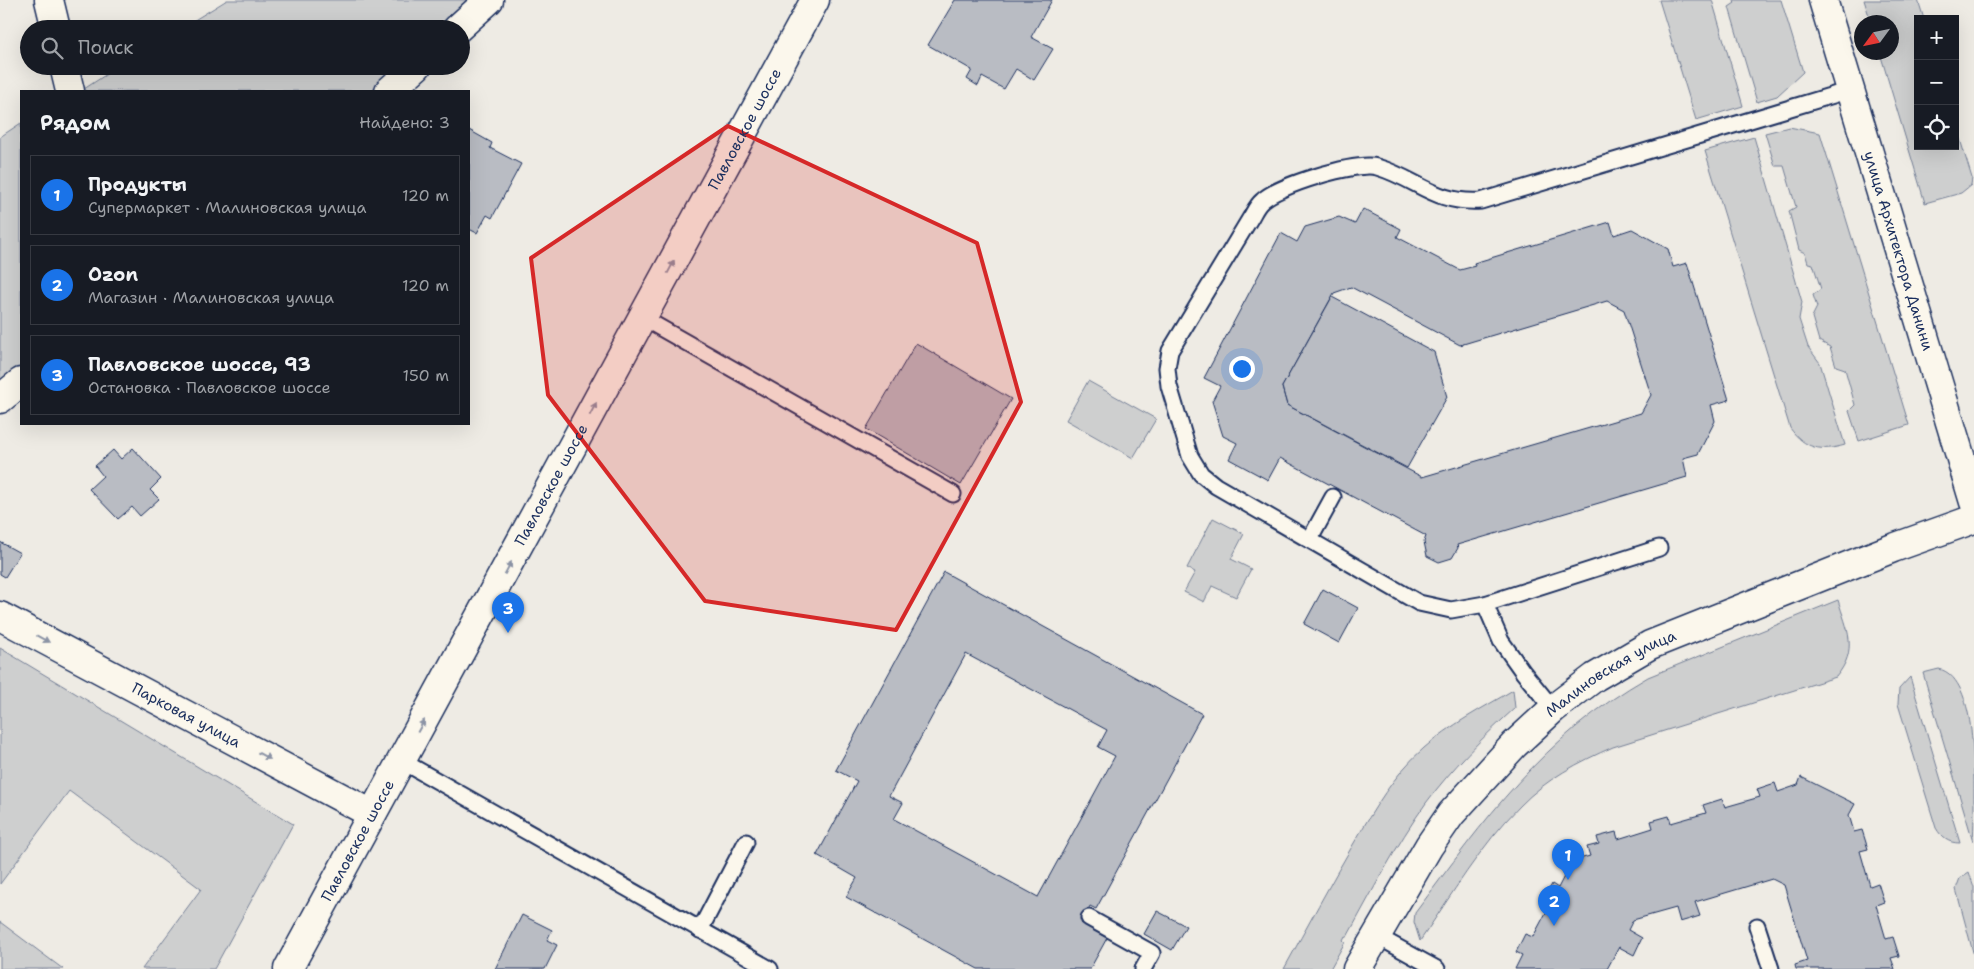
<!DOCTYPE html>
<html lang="ru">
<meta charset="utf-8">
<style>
:root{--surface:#171b24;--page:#20242c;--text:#f1f3f6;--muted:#9ea1a6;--line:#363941;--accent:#1a73e8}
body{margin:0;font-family:"Shantell Sans",sans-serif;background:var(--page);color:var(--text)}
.controls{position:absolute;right:15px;top:15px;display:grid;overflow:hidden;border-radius:0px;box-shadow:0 5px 20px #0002}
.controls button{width:45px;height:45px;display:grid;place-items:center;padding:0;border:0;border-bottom:1px solid var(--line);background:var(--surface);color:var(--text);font:25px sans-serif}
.compass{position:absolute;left:1854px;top:15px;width:45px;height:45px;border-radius:50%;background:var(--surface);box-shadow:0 5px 20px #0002;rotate:237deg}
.you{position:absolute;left:1241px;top:368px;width:18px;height:18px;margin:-12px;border:4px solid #fff;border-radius:50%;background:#1a73e8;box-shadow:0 0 0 8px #1a73e833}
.badge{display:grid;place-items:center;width:32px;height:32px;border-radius:50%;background:var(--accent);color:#fff;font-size:16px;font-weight:700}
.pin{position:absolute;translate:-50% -41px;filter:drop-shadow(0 1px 2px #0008)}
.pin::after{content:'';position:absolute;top:26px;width:18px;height:15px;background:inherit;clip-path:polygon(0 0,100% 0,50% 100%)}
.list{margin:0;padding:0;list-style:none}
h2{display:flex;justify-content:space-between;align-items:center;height:65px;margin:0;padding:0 20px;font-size:21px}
h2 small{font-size:16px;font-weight:400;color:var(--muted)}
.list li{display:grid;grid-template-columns:32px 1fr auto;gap:15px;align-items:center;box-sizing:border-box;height:80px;margin:0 10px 10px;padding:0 10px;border:1px solid var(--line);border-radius:0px}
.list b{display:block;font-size:19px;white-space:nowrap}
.list p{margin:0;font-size:16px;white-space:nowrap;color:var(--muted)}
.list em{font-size:16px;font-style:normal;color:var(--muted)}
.icon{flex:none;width:28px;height:28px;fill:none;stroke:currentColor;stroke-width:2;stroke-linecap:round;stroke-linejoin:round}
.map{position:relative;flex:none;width:1974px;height:969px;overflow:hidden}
.search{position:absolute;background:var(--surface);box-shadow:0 5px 20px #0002;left:20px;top:20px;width:450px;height:55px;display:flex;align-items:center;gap:12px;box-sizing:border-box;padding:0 18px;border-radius:28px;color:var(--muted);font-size:19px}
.panel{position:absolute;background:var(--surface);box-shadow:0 5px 20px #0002;left:20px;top:90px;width:450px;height:335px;border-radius:0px}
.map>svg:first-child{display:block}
</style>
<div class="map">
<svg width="1974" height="969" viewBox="0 0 1974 969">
<rect width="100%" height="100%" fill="#eeebe4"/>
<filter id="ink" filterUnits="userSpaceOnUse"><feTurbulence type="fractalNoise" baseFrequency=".02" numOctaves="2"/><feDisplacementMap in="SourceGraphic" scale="10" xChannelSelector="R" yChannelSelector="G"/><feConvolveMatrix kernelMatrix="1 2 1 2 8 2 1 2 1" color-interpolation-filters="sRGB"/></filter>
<g filter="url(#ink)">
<g fill="#cecfcf" stroke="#747f96">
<path d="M227,0H477L445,29H180Z"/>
<path d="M1659,0H1712L1743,106L1696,120Z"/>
<path d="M1734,0H1781L1803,72L1777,96L1757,102L1729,7L1735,3Z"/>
<path d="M1864,0H1918L1924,19H1918V146H1955V123L1972,178L1971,185L1961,193L1925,203L1880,53L1892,52V22H1871Z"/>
<path d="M119,66H403L374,91H81Z"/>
<path d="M21,123V373L0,390V137Z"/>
<path d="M1789,127L1820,133L1909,425L1859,441L1849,411L1855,405L1845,369L1836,366L1830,347L1819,341L1812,317L1817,307L1813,295L1821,289L1813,264L1808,263L1805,253L1799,250L1789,211L1796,207L1784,166H1775L1765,133Z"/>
<path d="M1754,137L1802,302L1799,319L1808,347L1820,363L1845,445C1821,452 1805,449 1790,428L1705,151Z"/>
<path d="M1088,381L1156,419L1133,458L1066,420Z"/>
<path d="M1213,518L1244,534L1231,559L1251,569L1236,597L1212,586L1204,602L1184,592L1195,572L1187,568Z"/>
<path d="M1838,600C1847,630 1859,649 1836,677L1613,747C1579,762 1546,779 1520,806C1481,845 1451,896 1420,941L1414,922L1415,913C1485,819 1543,737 1648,677Z"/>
<path d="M0,648L293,824L214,969H142L201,889L69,791L0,884Z"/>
<path d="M1939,669C1974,677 1974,758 1974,792C1974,806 1974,828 1973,841L1923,673Z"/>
<path d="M1910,677L1960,843C1948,843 1942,838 1936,828L1898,704L1899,689Z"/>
<path d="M1513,690L1515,708C1483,737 1452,768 1426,803C1396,845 1372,892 1347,937L1345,936L1343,940L1345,942L1330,969H1284C1307,927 1330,884 1354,843C1374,809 1394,774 1424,748C1450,725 1483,708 1513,690Z"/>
<path d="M1969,872L1974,887V956L1956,889L1960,878Z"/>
<path d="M0,922L63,969H0Z"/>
</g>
<g fill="#b9bcc3" stroke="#1b2f5e" fill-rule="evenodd">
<path d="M955,0H1052L1031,37L1053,49L1034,80L1016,69L1004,89L982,77L978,86L967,79L972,70L928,45Z"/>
<path d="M469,130L492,143L490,148L521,164L492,218L487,215L477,233L469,229Z"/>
<path d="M1363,209L1401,229L1397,237L1460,270L1475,266L1474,263L1610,222L1614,235L1632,229L1668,249L1673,267L1687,263L1729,400L1711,405L1715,421L1698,454L1683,458L1687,477L1457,545L1458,548L1452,558L1439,562L1427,556L1424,542L1426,536L1280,458L1268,480L1229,459L1237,443L1223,436L1212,401L1220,386L1204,378L1281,233L1297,242L1305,227L1339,217L1355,224ZM1351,287L1460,345L1607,301L1624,310L1651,395L1641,413L1422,477L1287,405L1282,387L1334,293Z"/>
<path d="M1332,297L1434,352L1447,397L1407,468L1287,405L1282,387Z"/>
<path d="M916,343L1011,399L961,485L866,429Z"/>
<path d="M133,448L161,479L150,490L159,499L140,516L132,507L118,519L89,489L103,476L95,466L113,450L121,459Z"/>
<path d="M0,542L20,553L5,577L0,574Z"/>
<path d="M944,572L1202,714L1096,909L1090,906L1081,923L1107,938L1090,969H978L846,897L857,878L817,855L857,781L836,770ZM966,654L1107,730L1098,747L1115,756L1038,897L894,819L903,803L889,796Z"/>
<path d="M1323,589L1358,608L1339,643L1304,624Z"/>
<path d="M1801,777L1855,804L1849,815L1854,832L1862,830L1868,849L1860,851L1870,886L1878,883L1884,902L1876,905L1886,939L1893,937L1899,956L1891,958L1895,969H1796L1795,965L1807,961L1784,885L1772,879L1695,902L1700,916L1680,922L1676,908L1633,920L1628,930L1642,938L1634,955L1619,947L1607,969H1515L1522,955L1516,952L1525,934L1533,937L1549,907L1542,903L1552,884L1558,888L1572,861L1590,856L1587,847L1599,844L1597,837L1616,832L1618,839L1653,828L1651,821L1669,816L1671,823L1706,813L1703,805L1722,799L1725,807L1760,797L1757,789L1775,783L1778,792L1798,785Z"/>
<path d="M1157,911L1186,926L1172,950L1144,934Z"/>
<path d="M522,915L552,930L547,940L557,945L545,969H495Z"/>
</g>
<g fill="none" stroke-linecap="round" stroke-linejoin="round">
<defs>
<g id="service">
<path d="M643,318L953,494"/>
<path d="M1310,539L1333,497"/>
<path d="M1659,548L1485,604L1451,610L1419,603L1216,486L1201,474L1190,456L1169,386L1167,368L1170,351L1251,217C1254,212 1257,205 1262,201C1276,186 1357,161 1377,167C1418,179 1434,204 1481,201L1850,90"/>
<path d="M1485,604L1501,641L1523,672L1553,709"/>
<path d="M402,761L770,969"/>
<path d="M1089,918L1152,953L1143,969"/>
<path d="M1757,926L1771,969"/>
<path d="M700,930L746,842"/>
<path d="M1375,935L1437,969"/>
</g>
<g id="minor">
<path d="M49,0L56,29"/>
<path d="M457,29L489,0"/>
<path d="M64,66L70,91"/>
<path d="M389,91L417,66"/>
<path d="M0,399L21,382"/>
<path id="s1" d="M1357,969L1429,846L1451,814L1514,745L1553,709L1595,677L1650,645L1893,548L1974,519"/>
</g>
<g id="tertiary">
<path id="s2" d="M1823,0L1974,502"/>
</g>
<g id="secondary">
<path id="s3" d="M0,616L372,814"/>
<path id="s4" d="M288,969L815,0"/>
</g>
</defs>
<use href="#service" stroke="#1b2f5e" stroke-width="19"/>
<use href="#minor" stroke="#1b2f5e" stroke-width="31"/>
<use href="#tertiary" stroke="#1b2f5e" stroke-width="31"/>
<use href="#secondary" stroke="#1b2f5e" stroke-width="31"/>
<use href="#service" stroke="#fbf7ec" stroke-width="15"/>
<use href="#minor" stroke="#fbf7ec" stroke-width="28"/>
<use href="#tertiary" stroke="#fbf7ec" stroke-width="28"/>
<use href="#secondary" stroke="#fbf7ec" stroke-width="28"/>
</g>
<defs><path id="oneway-solid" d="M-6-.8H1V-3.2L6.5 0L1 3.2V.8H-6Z" transform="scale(1.25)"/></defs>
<g fill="#8b93a5">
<use href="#oneway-solid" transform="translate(671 267) rotate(-62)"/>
<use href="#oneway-solid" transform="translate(593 409) rotate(-62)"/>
<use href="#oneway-solid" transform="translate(508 568) rotate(-62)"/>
<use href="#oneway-solid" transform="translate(43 639) rotate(28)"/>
<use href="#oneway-solid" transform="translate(421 726) rotate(-61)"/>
<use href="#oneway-solid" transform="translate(264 756) rotate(28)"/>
</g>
</g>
<path fill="#d62828" fill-opacity="0.2" stroke="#d62828" stroke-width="4" stroke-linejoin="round" d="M728,126L977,243L1021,402L896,630L705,601L548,395L531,258Z"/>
<g text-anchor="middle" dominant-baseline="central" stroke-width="5" stroke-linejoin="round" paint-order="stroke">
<g font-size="15" fill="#1b2f5e" stroke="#fbf7ec">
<text stroke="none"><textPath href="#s4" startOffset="956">Павловское шоссе</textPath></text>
<text stroke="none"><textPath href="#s2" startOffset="262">улица Архитектора Данини</textPath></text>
<text stroke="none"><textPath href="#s4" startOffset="551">Павловское шоссе</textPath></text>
<text stroke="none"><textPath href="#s1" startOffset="396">Малиновская улица</textPath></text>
<text stroke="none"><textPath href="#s3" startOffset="211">Парковая улица</textPath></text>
<text stroke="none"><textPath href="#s4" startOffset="146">Павловское шоссе</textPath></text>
</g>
</g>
</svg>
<div class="controls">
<button>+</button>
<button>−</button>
<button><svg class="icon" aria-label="locate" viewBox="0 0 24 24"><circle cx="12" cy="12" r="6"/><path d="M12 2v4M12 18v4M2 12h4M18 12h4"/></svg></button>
</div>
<svg class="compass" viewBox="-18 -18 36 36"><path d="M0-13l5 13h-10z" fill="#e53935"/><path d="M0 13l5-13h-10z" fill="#9ea1a6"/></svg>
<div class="you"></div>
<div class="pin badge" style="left:1568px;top:880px">1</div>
<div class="pin badge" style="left:1554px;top:926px">2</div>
<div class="pin badge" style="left:508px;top:633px">3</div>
<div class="search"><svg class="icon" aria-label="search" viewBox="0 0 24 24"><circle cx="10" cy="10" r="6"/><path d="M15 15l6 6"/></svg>Поиск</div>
<section class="panel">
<h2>Рядом<small>Найдено: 3</small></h2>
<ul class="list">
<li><span class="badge">1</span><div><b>Продукты</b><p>Супермаркет · Малиновская улица</p></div><em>120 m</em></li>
<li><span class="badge">2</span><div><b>Ozon</b><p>Магазин · Малиновская улица</p></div><em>120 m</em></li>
<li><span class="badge">3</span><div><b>Павловское шоссе, 93</b><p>Остановка · Павловское шоссе</p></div><em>150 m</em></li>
</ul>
</section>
</div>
